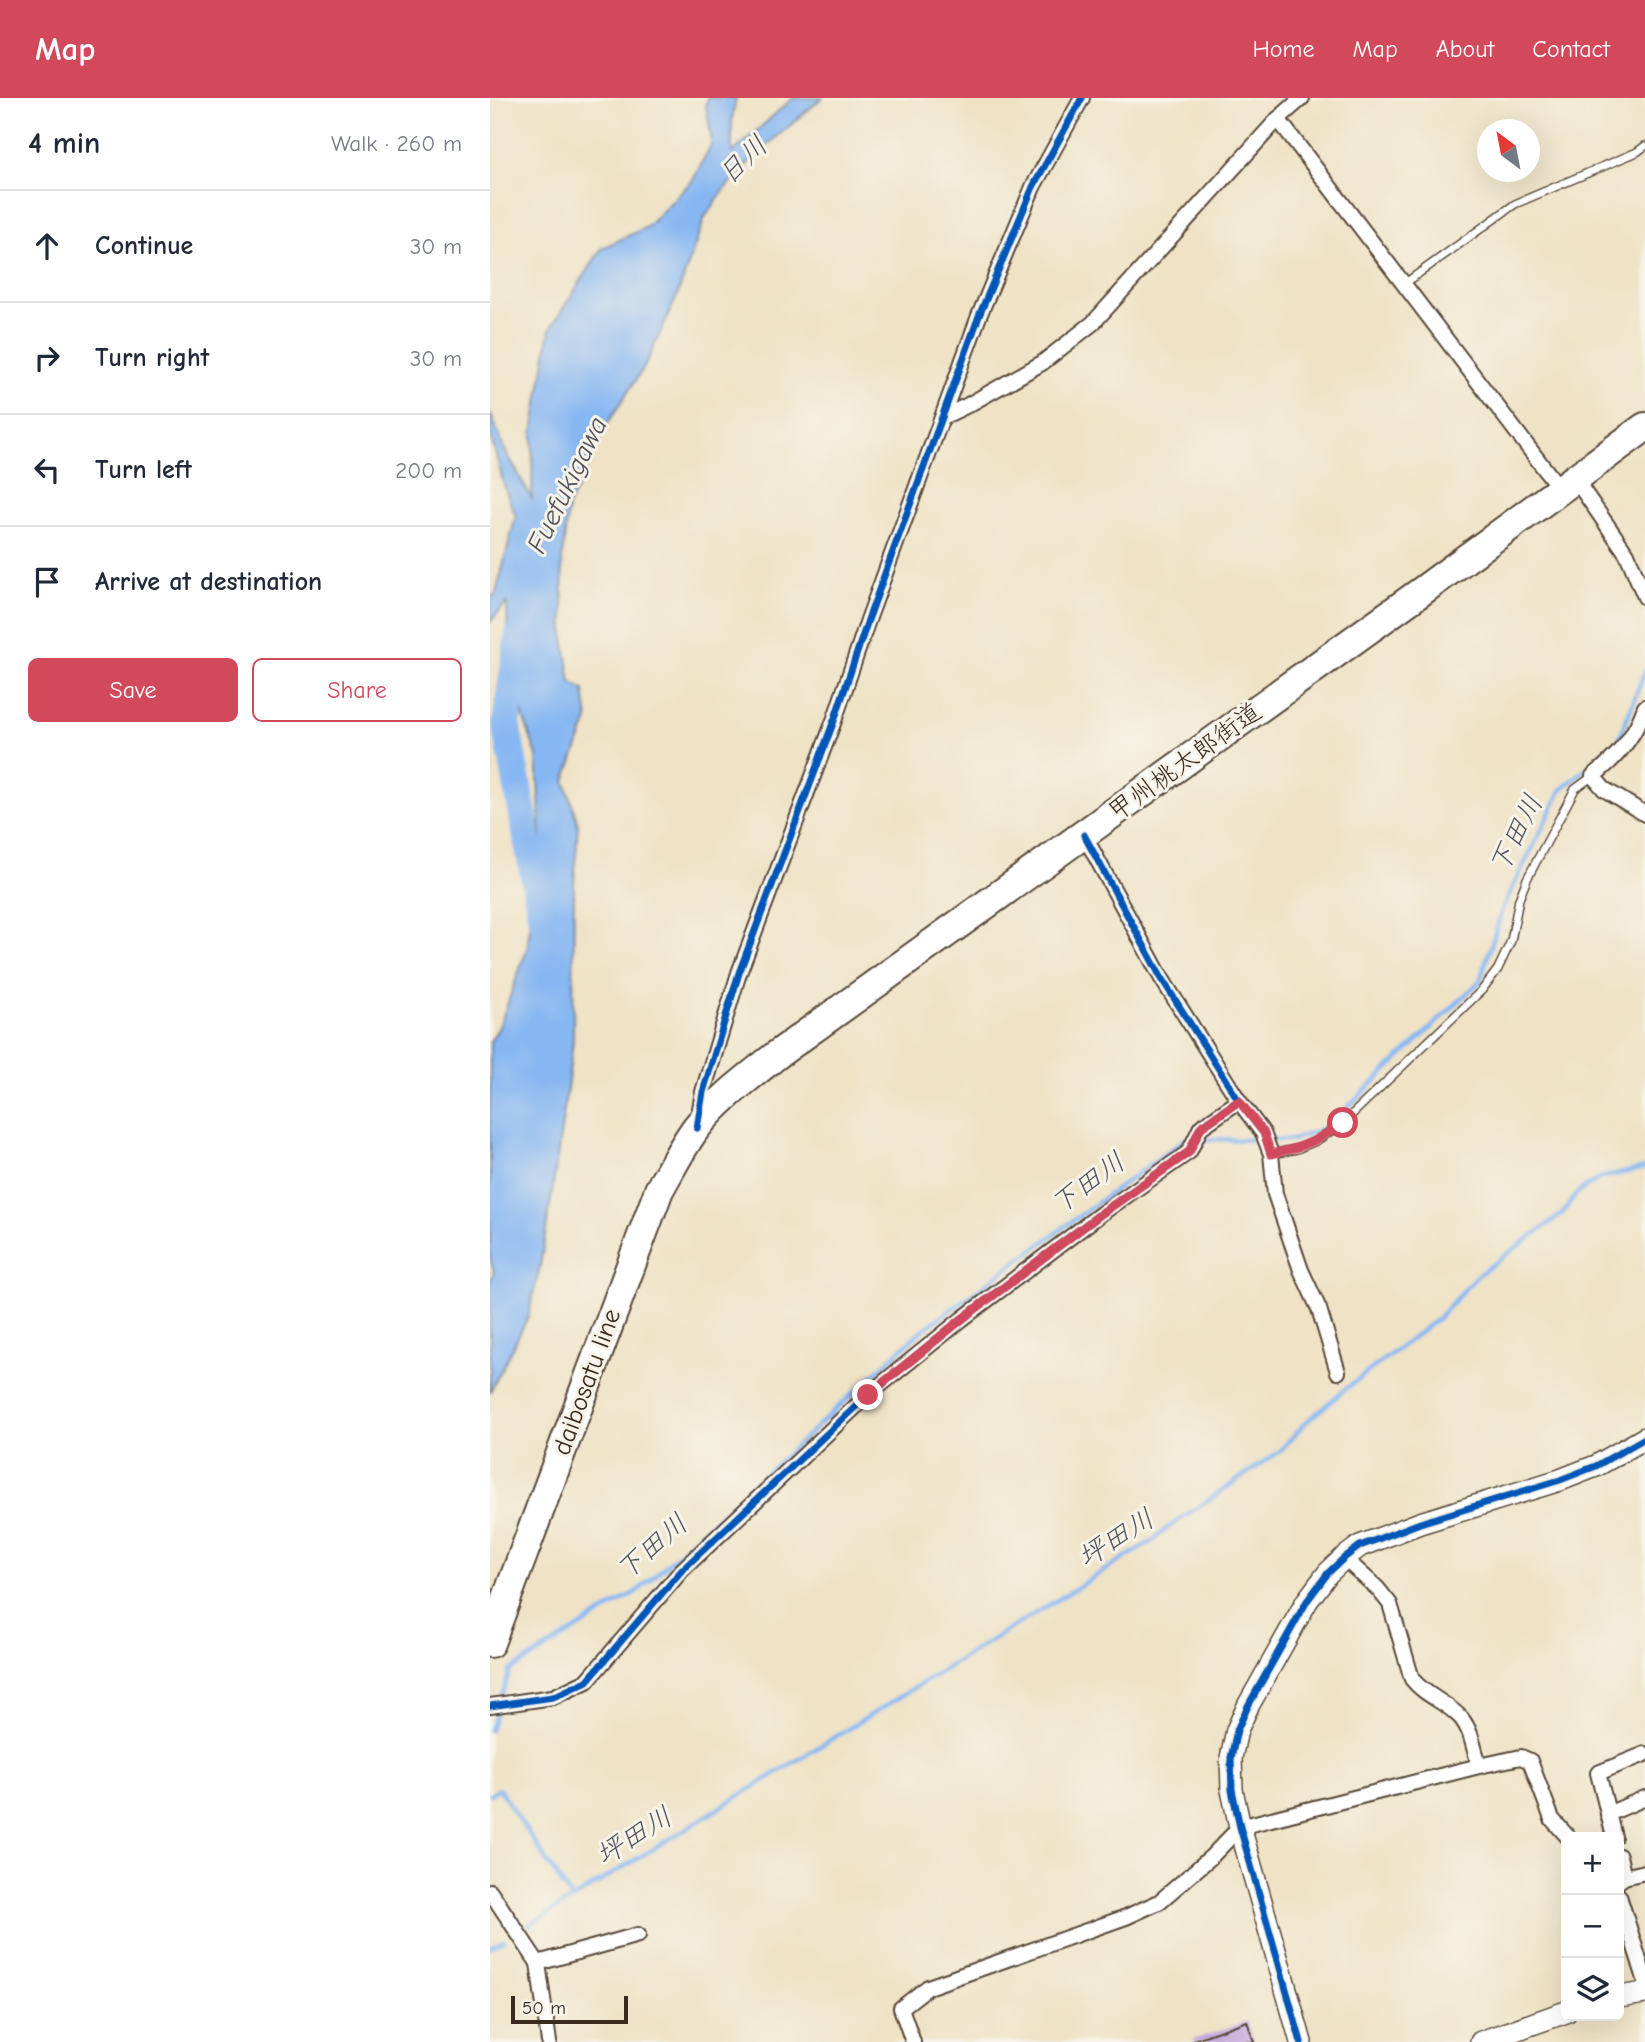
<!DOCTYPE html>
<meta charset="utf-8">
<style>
:root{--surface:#fff;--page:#f2f2f3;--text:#1f2937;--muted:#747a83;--line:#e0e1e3;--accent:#d1495b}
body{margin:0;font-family:"Comic Neue","Klee One",sans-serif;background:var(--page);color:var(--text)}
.controls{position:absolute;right:21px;bottom:21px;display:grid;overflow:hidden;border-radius:10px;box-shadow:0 7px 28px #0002}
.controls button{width:63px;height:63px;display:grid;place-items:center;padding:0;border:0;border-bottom:2px solid var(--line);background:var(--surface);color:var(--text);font:35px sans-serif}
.compass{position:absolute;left:987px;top:21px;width:63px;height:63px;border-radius:50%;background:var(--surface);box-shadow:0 7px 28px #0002;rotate:328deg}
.scale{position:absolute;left:21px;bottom:18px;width:117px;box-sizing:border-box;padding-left:7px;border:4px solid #3b2a1e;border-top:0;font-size:19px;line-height:24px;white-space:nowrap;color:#3b2a1e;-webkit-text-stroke:5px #f7f3e8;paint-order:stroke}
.stop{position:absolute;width:21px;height:21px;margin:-16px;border:5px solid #d1495b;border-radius:50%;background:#fff}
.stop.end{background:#d1495b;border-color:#fff;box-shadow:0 2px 7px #0008}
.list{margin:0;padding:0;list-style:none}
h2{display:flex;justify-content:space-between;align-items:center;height:91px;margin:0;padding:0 28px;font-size:30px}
h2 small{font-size:23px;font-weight:400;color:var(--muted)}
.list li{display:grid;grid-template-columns:46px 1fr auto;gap:21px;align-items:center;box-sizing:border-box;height:112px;padding:0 28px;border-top:2px solid var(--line)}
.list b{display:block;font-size:26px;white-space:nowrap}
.list em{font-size:23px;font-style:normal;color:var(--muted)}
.actions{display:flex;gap:14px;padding:21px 28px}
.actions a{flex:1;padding:16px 0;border:2px solid var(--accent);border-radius:10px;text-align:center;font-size:24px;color:var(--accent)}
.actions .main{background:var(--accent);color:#fff}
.icon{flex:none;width:38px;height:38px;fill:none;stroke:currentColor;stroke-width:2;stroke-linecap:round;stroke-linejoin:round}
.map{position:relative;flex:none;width:1155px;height:1944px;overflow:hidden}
header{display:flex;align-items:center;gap:42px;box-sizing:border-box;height:98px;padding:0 35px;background:var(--accent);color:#fff}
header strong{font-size:33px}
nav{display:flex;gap:38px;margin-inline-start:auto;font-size:24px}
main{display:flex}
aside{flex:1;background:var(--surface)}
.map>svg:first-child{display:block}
</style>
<header>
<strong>Map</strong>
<nav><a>Home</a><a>Map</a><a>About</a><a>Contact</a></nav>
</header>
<main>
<aside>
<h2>4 min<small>Walk · 260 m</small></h2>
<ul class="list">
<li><svg class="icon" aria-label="ahead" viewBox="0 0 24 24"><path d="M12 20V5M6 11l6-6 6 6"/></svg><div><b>Continue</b></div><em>30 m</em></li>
<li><svg class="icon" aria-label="right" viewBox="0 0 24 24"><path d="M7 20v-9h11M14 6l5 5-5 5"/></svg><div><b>Turn right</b></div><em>30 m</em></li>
<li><svg class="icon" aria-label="left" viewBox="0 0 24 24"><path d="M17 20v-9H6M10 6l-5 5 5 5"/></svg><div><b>Turn left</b></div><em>200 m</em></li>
<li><svg class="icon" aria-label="arrive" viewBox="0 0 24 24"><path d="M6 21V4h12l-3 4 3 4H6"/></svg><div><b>Arrive at destination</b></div></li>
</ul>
<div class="actions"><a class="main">Save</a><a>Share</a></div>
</aside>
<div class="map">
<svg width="1155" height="1944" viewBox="0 0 1155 1944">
<rect width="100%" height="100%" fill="#f7f3e8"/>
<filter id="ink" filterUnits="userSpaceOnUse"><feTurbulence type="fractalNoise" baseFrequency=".0143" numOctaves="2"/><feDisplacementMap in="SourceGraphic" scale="14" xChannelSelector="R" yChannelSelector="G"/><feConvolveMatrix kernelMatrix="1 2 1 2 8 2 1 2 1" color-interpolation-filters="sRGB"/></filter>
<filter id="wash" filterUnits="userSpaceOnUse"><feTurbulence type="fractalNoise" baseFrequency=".00686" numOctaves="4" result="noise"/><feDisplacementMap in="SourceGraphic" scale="28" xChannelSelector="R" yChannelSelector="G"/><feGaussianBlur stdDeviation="1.57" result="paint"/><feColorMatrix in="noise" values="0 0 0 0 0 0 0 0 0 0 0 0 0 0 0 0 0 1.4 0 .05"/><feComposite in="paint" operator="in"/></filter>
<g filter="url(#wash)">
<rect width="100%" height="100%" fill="#efe2c5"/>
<path fill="#87b7f2" stroke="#617088" stroke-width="2" d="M217,0H246L242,21V55L303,0H332L267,56L238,87L215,119L187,198L156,266L116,328L78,409L72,462L74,539L81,584L94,592L98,622L75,683L88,726L84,787L83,943L77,990L61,1102L50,1168L38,1219L0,1294V1183L4,1174L0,1160V944L9,929L37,851L51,743L47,658L32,615L18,549L17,505L0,524V501L6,495L26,418L15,391L0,335V314L15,352L42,401L43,335L60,231L112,150L157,129L203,82L222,45L216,7Z"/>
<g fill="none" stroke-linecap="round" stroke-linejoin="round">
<g stroke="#87b7f2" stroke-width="4.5">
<path d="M710,1041L771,1042"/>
<path d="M780,1042H802L837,1029L990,883L1013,809L1072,691L1128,644L1155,573"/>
<path d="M0,1632L20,1573L149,1492L430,1234L695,1041H701"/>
<path d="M0,1697L9,1691L82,1801L39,1827"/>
<path d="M82,1801L664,1442L676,1431L790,1353L816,1324L853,1293L947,1221L988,1177L1072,1116L1088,1094L1110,1080L1155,1070"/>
<path d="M0,1850L14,1842"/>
</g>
<path stroke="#87b7f2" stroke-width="28" d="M29,537L16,625L52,821"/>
</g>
<g id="blocks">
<path fill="#c2a5db" d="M757,1923L764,1944H704L703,1942Z"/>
</g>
</g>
<g filter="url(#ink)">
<use href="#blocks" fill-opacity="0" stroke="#564637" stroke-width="2"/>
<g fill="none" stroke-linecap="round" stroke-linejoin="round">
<defs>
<g id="lane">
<path d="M914,186L1025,106L1147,54L1155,48"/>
<path d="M781,1056L807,1051L826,1043L853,1025L992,892L1008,871L1021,843L1029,801L1037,781L1085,691L1103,678"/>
</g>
<g id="street">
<path d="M788,21L1070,391"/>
<path d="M453,319L478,307L552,265L603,225L788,21L812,0"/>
<path d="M1085,381L1137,456L1155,499"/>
<path d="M1155,609C1145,638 1127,660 1103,678L1114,691L1155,716"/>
<path d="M749,1003L773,1035L781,1056L785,1096L811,1172L829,1211L848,1274"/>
<path d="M208,1022L213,994L249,875L345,620L378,522L489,218L543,89L592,0"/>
<path d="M854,1460L888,1491L900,1506L922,1581C935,1598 957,1604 971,1620C982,1633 984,1652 989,1668"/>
<path d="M0,1608L63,1599L97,1583L192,1472L378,1297L472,1221L612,1115L699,1054L711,1029L749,1003L672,881L594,737"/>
<path d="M1118,1716L1155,1700"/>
<path d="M1124,1739L1108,1675L1155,1656"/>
<path d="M1129,1758L1134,1779"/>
<path d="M1129,1783L1134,1779L1155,1774"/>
<path d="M0,1793L48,1865"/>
<path d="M1129,1798L1155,1881"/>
<path d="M59,1944L48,1865L148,1837"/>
<path d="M423,1944L411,1910L438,1889L636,1819L669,1804L721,1759L750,1729L989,1668L1031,1659L1040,1663L1062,1721L1078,1739"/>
</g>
<g id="secondary">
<path d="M1129,1899L1155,1895"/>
<path d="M811,1944L750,1729L742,1692L741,1660L747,1632L758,1608L817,1503L838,1475L854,1460L870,1448L930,1425L1070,1382L1106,1368L1155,1340"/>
<path d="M991,1944L1076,1914"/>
</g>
<path id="highway" d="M0,1545L169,1092C181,1071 192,1049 206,1030C229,1001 259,979 288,956L932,493L1155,329"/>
</defs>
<use href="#lane" stroke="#564637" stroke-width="10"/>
<use href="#street" stroke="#564637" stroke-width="18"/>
<use href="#secondary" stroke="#564637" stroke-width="24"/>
<use href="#highway" stroke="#564637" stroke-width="32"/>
<use href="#lane" stroke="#fff" stroke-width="7"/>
<use href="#street" stroke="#fff" stroke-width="14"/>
<use href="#secondary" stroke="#fff" stroke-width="21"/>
<use href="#highway" stroke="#fff" stroke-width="28"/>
<defs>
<g id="cycleway">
<path d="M207,1030L213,994L249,875L345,620L378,522L489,218L543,89L592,0"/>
<path d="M0,1608L63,1599L97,1583L192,1472L378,1297L472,1221L612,1115L699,1054L711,1029L749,1003L672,881L594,737"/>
<path d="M811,1944L750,1729L742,1692L741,1660L747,1632L758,1608L817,1503L838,1475L854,1460L870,1448L930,1425L1070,1382L1106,1368L1155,1340"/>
</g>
</defs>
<use href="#cycleway" stroke="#f7f3e8" stroke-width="11"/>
<use href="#cycleway" stroke="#0057b8" stroke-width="7"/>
</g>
</g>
<g fill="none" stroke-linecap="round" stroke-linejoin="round" filter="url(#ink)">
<path stroke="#d1495b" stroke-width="9" d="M378,1297L472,1221L612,1115L699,1054L711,1029L749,1003L774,1035L781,1056C815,1049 825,1044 853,1025"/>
</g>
<g text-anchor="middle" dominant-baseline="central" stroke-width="6" stroke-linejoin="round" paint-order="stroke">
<g font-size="26" fill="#3b2a1e" stroke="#f7f3e8">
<text transform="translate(695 664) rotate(-36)">甲州桃太郎街道</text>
<text transform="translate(97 1284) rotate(-70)">daibosatu line</text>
</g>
<g font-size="28" font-style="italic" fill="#52545e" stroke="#f7f3e8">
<text transform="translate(253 62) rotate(-44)">日川</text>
<text transform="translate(77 387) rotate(-64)">Fuefukigawa</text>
<text transform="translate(1026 736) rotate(-63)">下田川</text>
<text transform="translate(598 1085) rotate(-36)">下田川</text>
<text transform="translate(626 1440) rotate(-32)">坪田川</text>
<text transform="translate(162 1449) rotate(-41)">下田川</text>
<text transform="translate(144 1738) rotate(-32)">坪田川</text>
</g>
</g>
</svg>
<div class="controls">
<button>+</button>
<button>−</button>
<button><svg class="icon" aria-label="layers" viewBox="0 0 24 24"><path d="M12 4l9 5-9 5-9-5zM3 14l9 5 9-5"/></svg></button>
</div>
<svg class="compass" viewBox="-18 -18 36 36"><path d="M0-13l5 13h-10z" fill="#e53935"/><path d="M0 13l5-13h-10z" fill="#747a83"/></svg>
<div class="scale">50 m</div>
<div class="stop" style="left:853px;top:1025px"></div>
<div class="stop end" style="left:378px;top:1297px"></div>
</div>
</main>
